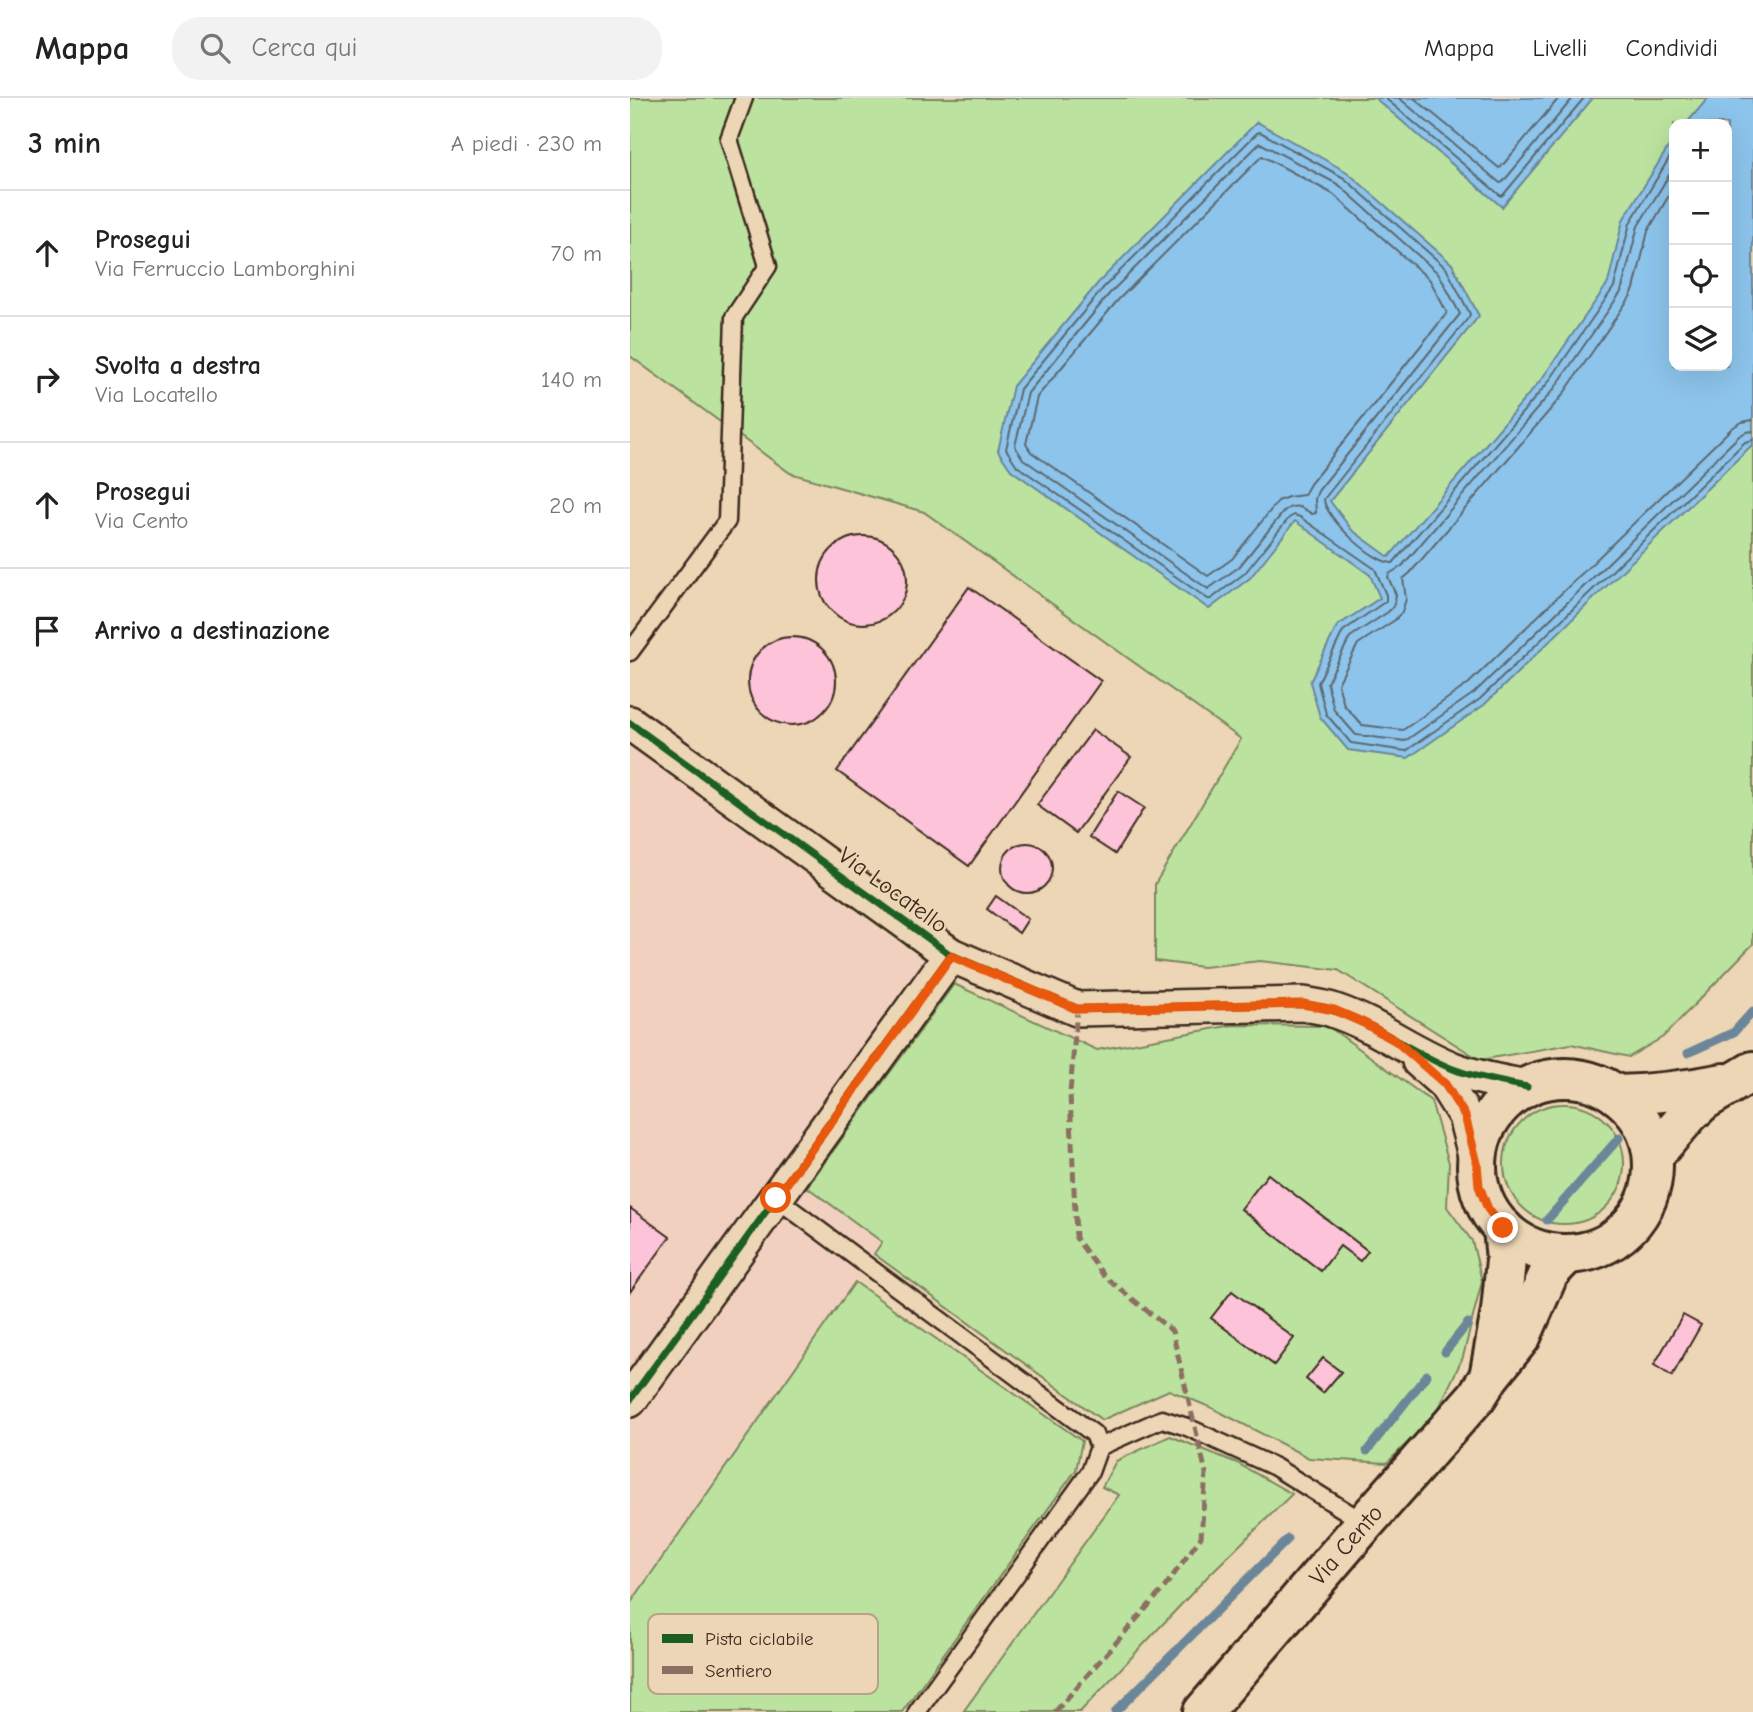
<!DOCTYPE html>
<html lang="it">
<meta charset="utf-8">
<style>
:root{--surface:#fff;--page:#f2f2f2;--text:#222;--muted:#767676;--line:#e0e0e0}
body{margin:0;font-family:"Comic Neue",sans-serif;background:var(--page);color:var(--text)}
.controls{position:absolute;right:21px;top:21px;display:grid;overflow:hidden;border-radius:14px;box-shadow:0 7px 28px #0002}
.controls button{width:63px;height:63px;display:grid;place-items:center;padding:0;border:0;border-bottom:2px solid var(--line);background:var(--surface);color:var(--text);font:35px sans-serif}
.stop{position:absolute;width:21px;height:21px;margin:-16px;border:5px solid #ea580c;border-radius:50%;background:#fff}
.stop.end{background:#ea580c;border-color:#fff;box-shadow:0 2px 7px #0008}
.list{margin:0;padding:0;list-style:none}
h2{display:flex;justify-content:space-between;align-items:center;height:91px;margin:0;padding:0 28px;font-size:30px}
h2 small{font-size:23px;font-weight:400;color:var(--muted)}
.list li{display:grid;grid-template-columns:46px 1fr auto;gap:21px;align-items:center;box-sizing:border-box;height:126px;padding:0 28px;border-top:2px solid var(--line)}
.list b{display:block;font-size:26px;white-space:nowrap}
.list p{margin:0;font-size:23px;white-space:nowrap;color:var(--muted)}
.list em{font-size:23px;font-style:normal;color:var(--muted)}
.icon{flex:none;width:38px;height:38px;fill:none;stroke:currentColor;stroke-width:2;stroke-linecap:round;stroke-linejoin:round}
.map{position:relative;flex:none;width:1123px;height:1614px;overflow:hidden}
header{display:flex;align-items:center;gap:42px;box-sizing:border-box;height:98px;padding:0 35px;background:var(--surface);border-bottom:2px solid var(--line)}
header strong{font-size:33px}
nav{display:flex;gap:38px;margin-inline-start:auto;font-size:24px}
.search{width:490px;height:63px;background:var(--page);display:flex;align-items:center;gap:18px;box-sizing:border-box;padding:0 24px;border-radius:28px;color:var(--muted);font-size:26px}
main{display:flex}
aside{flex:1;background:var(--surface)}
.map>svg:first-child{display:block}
</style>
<header>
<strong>Mappa</strong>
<div class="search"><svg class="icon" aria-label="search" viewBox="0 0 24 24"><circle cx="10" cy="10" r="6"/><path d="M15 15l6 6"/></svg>Cerca qui</div>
<nav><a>Mappa</a><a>Livelli</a><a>Condividi</a></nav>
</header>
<main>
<aside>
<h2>3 min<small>A piedi · 230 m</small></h2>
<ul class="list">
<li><svg class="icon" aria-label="ahead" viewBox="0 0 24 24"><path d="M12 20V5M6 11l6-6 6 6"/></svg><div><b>Prosegui</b><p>Via Ferruccio Lamborghini</p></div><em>70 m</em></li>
<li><svg class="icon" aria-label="right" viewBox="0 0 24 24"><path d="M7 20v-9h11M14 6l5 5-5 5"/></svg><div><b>Svolta a destra</b><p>Via Locatello</p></div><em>140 m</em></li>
<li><svg class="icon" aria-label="ahead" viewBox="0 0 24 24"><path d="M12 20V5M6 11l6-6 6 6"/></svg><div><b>Prosegui</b><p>Via Cento</p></div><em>20 m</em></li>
<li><svg class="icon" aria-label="arrive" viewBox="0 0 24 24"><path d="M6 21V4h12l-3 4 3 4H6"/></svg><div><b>Arrivo a destinazione</b></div></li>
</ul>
</aside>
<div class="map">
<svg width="1123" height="1614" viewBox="0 0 1123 1614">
<rect width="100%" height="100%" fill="#edd6b6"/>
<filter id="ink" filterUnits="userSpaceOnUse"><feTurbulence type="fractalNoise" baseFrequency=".0143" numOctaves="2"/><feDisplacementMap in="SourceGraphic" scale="14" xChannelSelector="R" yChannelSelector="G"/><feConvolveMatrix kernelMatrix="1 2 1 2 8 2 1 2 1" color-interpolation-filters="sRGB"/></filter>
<g filter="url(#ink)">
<path fill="#f2d0c0" d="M0,648L324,886L177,1089L252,1145L0,1506Z"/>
<g fill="#bbe39f" stroke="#7b865e" stroke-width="2" fill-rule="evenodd">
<path d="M0,0H1123V846L1033,939L999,959L941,946L850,962L708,872L630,863L573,869L525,863V786L611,641L294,414L160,375L0,258ZM1044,26H1097V268H1044Z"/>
<path d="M324,886L467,952L603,927L698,928L801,1003L819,1065L817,1109L842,1143L852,1183L833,1259L806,1316L757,1365L679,1360L582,1310L539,1292L472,1322L244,1156L252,1144L177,1089Z"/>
<circle cx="934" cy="1066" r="60"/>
<path d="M225,1184L452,1343L446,1372L272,1614H0V1506Z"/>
<path d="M540,1338L607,1365L662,1396L579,1477L450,1614H333L489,1397L472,1389L486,1363Z"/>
</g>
<g fill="#8dc4eb" stroke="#6c8699" stroke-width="2">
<path d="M745,0H963L872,109Z"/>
<path d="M1078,0H1123V346L854,607L778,660L718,652L690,619L680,584L707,528L750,500L740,477L665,423L620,480L579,511L381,372L368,353L383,288L468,185L627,24L717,74L822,166L849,218L700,403L722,432L759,459L911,282L978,185L993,122L1044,40V268H1097V26H1056Z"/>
</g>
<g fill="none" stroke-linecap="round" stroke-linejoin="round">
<g stroke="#5c6870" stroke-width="2">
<path d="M755,0L871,98L874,96L954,0"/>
<path d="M769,0L870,85L873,84L943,0"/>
<path d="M784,0L869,70L871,69L929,0"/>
<path d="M630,45L709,87L809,176L830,216L688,393L685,401L686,415L682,416C673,410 666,405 655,412L609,469L578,491L393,361L385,348L398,295L480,195Z"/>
<path d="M1044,52L1000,125L984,189L917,286L763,465C744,466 694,419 694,401L839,219L840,216L816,170L714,80L630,34L627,35L474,189L390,291L376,351L387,368L578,501H581L615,475L659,420L664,417L670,419L745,471L756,497V503L713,533L688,585L696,616L721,645L776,653L850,601L1115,344L1123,342"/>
<path d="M632,58L703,96L800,182L817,215L680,386L674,397L658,399L648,403L602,461L578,478L401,354L396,346L407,299L488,202Z"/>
<path d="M1044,69L1008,128L991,194L924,291L772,468L759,476L758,479L766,497L763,509L758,514L720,539L697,585L704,612L726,637L775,643L844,595L1109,338L1116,334L1123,333"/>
<path d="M1044,89L1018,133L1004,191L1000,199L932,298L780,475L773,481L776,501L772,514L765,522L728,546L708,586L714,607L732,627L773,632L838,586L1102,330L1112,324L1123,322"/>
</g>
<g stroke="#6c8699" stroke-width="9">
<path d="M1058,955L1104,934L1123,913"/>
<path d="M917,1122L989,1040"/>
<path d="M815,1254L838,1225"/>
<path d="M737,1353L797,1277"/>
<path d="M485,1614L658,1441"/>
</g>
</g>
<g fill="#fcc3d9" stroke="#3b2a1e" stroke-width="2">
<circle cx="233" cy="482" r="44"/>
<path d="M339,489L471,583L339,768L207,673Z"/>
<circle cx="162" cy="583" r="44"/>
<path d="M463,632L501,659L446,735L407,707Z"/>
<path d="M488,693L514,710L485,756L459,739Z"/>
<circle cx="397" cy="770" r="25"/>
<path d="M366,798L398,821L389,835L357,811Z"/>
<path d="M638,1076L738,1153L730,1163L710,1148L691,1173L611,1111Z"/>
<path d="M0,1110L40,1139L0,1194Z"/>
<path d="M602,1193L664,1240L644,1267L581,1220Z"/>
<path d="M1053,1217L1071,1227L1042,1278L1024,1267Z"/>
<path d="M693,1260L711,1274L693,1295L676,1281Z"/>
</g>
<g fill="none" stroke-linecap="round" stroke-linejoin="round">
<defs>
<g id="service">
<path d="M0,554L97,423L104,219L138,168L99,41L114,0"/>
<path d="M146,1100L464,1336L469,1349L460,1374L287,1614"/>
<path d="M469,1349L532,1321L557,1329L645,1369L735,1425"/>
</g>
<g id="minor">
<path d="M0,625L321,857L447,911L673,906C684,908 695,909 705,913C747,927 782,955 823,971C846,980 872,984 897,989"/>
<path d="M789,963L815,986L835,1018L847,1065"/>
<path d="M0,1302L321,857"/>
</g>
<g id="secondary">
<circle cx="935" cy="1068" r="88"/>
<path d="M987,997C1024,996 1058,992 1094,985"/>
<path d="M1023,1058L1060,1015L1073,1003L1123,973"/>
<path d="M860,1274L871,1213L876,1162L873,1130"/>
<path d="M573,1614L735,1425L847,1298L859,1279L891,1239L919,1175L937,1156"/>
</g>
</defs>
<use href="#service" stroke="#3b2a1e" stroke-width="21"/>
<use href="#minor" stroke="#3b2a1e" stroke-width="38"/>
<use href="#secondary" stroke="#3b2a1e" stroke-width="44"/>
<use href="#service" stroke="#edd6b6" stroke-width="16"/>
<use href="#minor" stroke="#edd6b6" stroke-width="33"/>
<use href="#secondary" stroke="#edd6b6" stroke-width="38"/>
<path stroke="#8d6e63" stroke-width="5" stroke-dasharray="10 5" stroke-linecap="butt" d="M425,1614L534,1490L571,1439L576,1375L542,1233L474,1178L446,1140L440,995L447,911"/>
<defs>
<g id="cycleway">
<path d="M0,625L321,857L447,911L673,906C684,908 695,909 705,913C747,927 782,955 823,971C846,980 872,984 897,989"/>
<path d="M0,1302L321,857"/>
</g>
</defs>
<use href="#cycleway" stroke="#edd6b6" stroke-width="11"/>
<use href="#cycleway" stroke="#1b5e20" stroke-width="7"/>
</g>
</g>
<g fill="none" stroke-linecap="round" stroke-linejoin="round" filter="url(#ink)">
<path stroke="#ea580c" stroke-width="9" d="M146,1100L321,858L447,911L673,906L704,912L734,925L766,943L815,986L835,1018L847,1065L849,1088L858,1111L873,1130"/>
</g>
<g text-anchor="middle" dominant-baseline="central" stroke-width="5" stroke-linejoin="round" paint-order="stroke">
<g font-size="24" fill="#3b2a1e" stroke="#edd6b6">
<text transform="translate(263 792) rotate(36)">Via Locatello</text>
<text transform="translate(716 1447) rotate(-49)">Via Cento</text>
</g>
</g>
<rect x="18" y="1516" width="230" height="80" rx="10" fill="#edd6b6" stroke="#b8a288" stroke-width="2"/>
<rect x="32" y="1536" width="31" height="9" fill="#1b5e20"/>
<rect x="32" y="1568" width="31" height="8" fill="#8d6e63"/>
<g font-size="19" fill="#3b2a1e">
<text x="75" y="1547">Pista ciclabile</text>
<text x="75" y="1579">Sentiero</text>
</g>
</svg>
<div class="controls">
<button>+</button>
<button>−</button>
<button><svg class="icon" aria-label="locate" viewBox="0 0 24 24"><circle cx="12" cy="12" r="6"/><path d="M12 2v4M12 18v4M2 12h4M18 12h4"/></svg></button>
<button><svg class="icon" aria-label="layers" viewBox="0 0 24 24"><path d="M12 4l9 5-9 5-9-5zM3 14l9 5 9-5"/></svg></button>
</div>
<div class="stop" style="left:146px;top:1100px"></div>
<div class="stop end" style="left:873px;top:1130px"></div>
</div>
</main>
